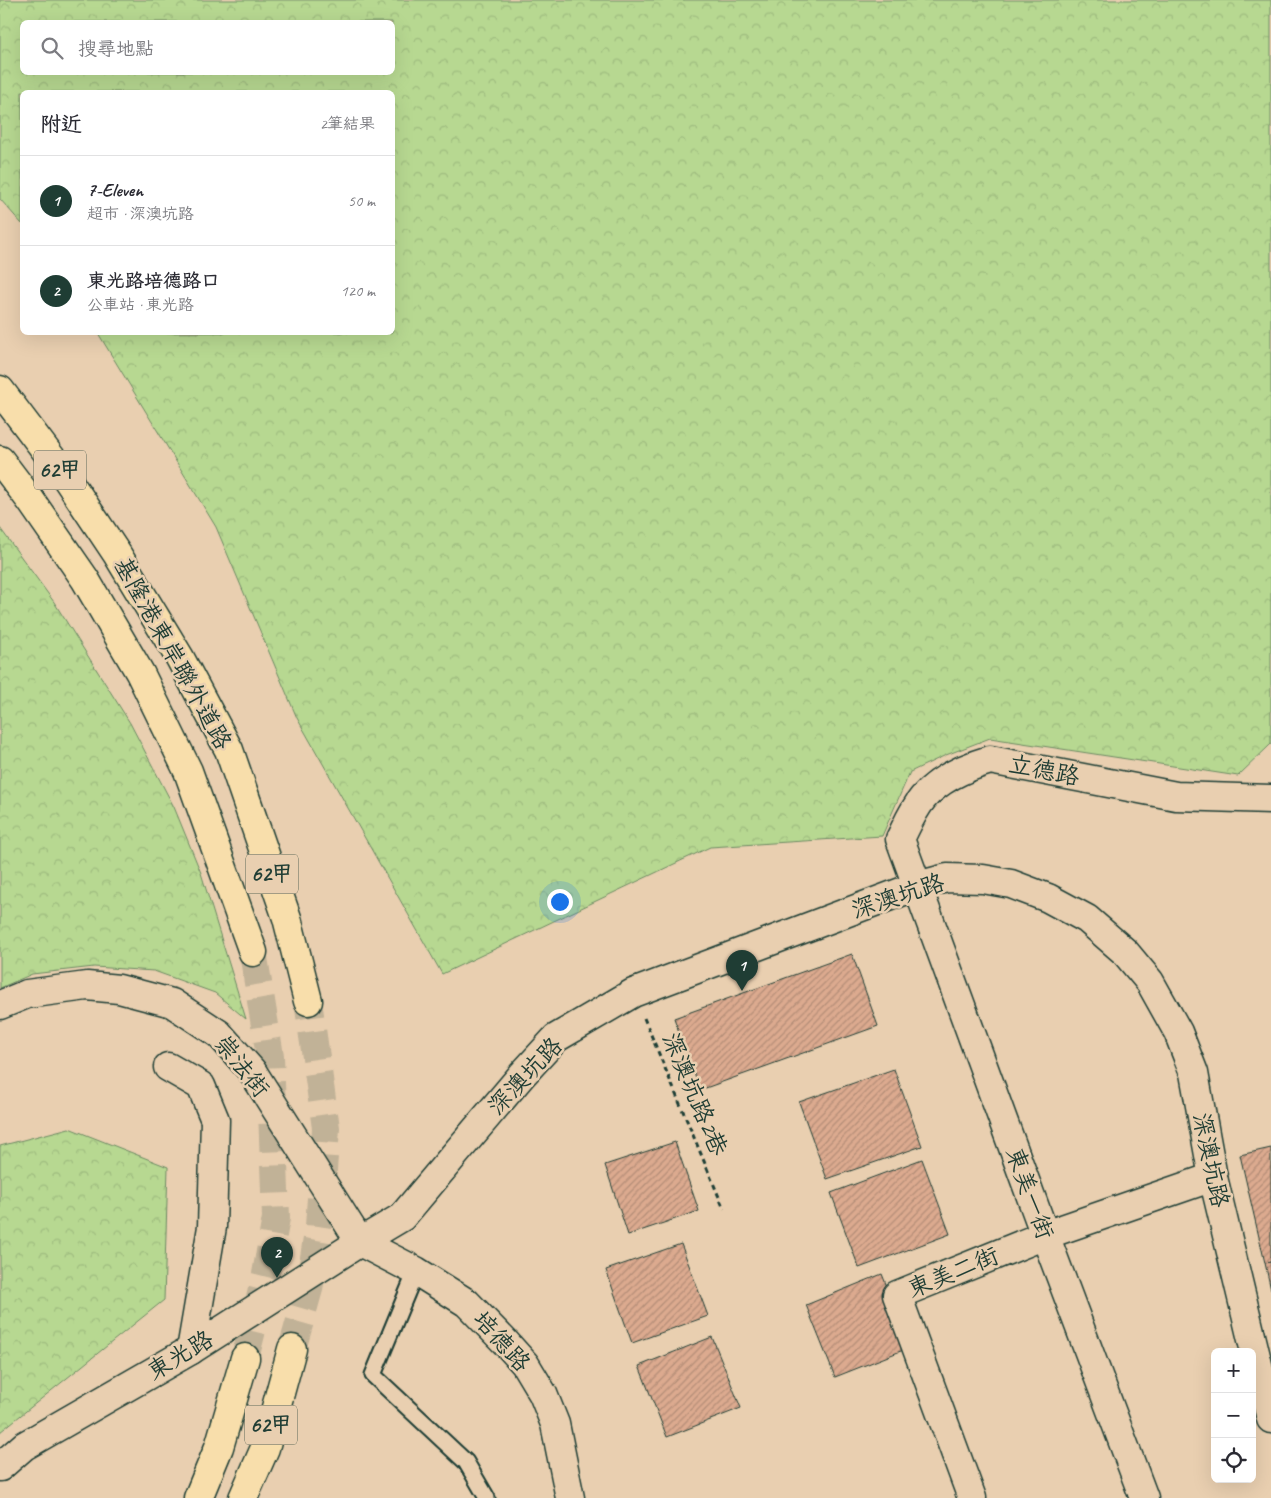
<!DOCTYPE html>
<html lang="zh-TW">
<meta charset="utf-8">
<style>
:root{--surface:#fff;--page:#f2f2f3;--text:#2b2b33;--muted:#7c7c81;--line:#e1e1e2;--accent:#1f3d34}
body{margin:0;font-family:Caveat,"LXGW WenKai TC",sans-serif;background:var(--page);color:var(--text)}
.controls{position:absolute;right:15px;bottom:15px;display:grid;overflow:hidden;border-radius:8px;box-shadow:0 5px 20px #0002}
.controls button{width:45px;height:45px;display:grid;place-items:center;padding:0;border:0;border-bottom:1px solid var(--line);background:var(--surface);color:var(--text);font:25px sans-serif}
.you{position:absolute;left:559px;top:901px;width:18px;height:18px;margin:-12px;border:4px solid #fff;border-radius:50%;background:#1a73e8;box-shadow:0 0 0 8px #1a73e833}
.badge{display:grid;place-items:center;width:32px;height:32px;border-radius:50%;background:var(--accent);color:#fff;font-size:16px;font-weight:700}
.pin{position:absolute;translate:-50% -41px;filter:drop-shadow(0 1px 2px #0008)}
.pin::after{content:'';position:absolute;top:26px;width:18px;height:15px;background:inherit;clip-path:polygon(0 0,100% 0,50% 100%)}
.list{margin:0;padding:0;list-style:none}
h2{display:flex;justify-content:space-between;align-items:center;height:65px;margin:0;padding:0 20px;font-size:21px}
h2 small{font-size:16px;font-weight:400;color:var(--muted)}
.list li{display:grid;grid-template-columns:32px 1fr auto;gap:15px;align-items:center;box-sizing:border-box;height:90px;padding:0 20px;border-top:1px solid var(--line)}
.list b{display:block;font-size:19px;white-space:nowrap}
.list p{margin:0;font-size:16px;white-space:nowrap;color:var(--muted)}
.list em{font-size:16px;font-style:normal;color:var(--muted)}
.icon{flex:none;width:28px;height:28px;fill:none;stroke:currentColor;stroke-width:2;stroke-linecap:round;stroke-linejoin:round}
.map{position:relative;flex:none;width:1271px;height:1498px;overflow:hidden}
.search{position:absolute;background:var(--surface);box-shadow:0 5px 20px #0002;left:20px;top:20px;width:375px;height:55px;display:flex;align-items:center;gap:12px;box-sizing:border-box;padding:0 18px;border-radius:8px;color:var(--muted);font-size:19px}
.panel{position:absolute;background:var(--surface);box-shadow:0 5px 20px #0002;left:20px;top:90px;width:375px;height:245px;border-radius:8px}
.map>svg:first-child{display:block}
</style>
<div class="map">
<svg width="1271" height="1498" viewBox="0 0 1271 1498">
<defs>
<pattern id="forest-crowns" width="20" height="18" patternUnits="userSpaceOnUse" patternTransform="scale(1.25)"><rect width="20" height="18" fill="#b7d891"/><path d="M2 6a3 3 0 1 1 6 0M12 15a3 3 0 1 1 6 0" fill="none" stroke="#9dba7e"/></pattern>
<pattern id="building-hatch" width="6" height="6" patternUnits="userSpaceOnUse" patternTransform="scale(1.25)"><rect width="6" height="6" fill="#dcaa8f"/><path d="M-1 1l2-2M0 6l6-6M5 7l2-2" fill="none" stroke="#b28c76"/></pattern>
</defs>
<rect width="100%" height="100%" fill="#e9cfb0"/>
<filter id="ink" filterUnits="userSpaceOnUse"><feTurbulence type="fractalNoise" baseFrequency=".02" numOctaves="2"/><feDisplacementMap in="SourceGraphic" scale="10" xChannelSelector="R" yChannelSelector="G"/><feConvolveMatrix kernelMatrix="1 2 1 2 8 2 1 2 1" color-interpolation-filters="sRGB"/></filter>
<g filter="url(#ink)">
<g fill="url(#forest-crowns)" stroke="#6b8a62" fill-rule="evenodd">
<path d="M0,0H1271V744L1238,776L990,738L946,755L910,772L882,836L710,847L442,974L297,718L216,527L98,333L392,332V92H22V224L0,199ZM22,22H392V72H22Z"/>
<path d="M0,528L54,602L130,723L174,807L201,873L246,1019L215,993L154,971L94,967L32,974L0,988Z"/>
<path d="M69,1128L168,1167L164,1300L0,1432V1146Z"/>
</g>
<g fill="url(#building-hatch)" stroke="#1f3d34">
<path d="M852,954L878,1026L700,1090L674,1018Z"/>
<path d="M894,1069L922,1146L827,1179L799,1102Z"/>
<path d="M675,1142L699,1211L628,1235L605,1165Z"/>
<path d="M1271,1148V1262L1265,1263L1240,1155Z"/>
<path d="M922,1159L950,1234L859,1268L831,1193Z"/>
<path d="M681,1244L708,1316L632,1343L606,1270Z"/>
<path d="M1271,1262V1290L1265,1263Z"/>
<path d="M882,1274L911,1347L835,1377L806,1305Z"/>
<path d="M712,1337L741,1408L667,1437L639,1366Z"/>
</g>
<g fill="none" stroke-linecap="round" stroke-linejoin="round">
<g stroke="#c1b297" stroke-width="28" stroke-dasharray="28 14" stroke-linecap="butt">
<path d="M292,1349L309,1289L319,1226L326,1128L308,1001"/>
<path d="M245,1358L266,1274L276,1218L270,1056L253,952"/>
</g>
<defs>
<path id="service" d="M416,1271L373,1375L466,1462L487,1498"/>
<g id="minor">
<path d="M0,1005L27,994L87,986L119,989L172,1003L219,1034L252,1071L360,1242L416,1271L467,1303L507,1344L525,1364L543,1394L555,1424L570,1498"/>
<path d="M168,1067L201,1086L215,1120L212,1227L191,1350"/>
<path d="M972,1498L897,1295L1045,1235L1213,1177"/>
<path d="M1144,1498L1045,1235L900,839C907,825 913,810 923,798C939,779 966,767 990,760L1176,796L1271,799"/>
</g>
<path id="tertiary" d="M0,1467L24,1446L191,1350L360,1242L402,1217L522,1075L556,1038L633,993L917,886L947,878L983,879L1011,884L1048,898L1087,919L1125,952L1150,982L1178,1032L1194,1073L1213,1177L1271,1419"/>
<g id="trunk">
<path d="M0,390L65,476L117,554L180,658L229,750L287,918L308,1001"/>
<path d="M0,460L31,501L85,579L140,673L188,771L253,952"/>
<path d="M198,1498L219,1447L245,1358"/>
<path d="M243,1498L265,1448L292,1349"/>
</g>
</defs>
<use href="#service" stroke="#1f3d34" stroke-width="19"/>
<use href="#minor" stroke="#1f3d34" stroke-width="31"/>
<use href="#tertiary" stroke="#1f3d34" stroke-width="31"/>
<use href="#trunk" stroke="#1f3d34" stroke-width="31"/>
<path stroke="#1f3d34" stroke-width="3" stroke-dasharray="5 4" stroke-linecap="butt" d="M644,1018L724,1209"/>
<use href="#service" stroke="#e9cfb0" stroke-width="15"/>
<use href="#minor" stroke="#e9cfb0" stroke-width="28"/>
<use href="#tertiary" stroke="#e9cfb0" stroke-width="28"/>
<use href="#trunk" stroke="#f8deab" stroke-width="28"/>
</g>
</g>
<g text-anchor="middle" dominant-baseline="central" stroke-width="5" stroke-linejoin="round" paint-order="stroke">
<g fill="#e9cfb0" stroke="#5c6959" stroke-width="1">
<rect x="34" y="450.5" width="52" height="39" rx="4"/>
<rect x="246" y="854.5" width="52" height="39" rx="4"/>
<rect x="245" y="1405.5" width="52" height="39" rx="4"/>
</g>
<g font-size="22" font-weight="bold" fill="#1f3d34">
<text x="60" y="470">62甲</text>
<text x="272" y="874">62甲</text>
<text x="271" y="1425">62甲</text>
</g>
<g font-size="24" fill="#1f3d34" stroke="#e9cfb0">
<text transform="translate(173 653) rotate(61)">基隆港東岸聯外道路</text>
<text transform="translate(1044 770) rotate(11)">立德路</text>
<text transform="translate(898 896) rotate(-18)">深澳坑路</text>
<text transform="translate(242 1066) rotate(51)">崇法街</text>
<text transform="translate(525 1076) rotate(-47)">深澳坑路</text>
<text transform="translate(695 1094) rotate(67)">深澳坑路2巷</text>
<text transform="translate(1211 1160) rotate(78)">深澳坑路</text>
<text transform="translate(1030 1193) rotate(70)">東美一街</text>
<text transform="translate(953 1272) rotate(-22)">東美二街</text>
<text transform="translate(502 1341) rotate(48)">培德路</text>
<text transform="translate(180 1355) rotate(-31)">東光路</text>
</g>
</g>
</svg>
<div class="controls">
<button>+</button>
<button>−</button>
<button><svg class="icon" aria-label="locate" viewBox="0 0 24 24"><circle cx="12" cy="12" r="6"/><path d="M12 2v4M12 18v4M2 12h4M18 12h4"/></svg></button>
</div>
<div class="you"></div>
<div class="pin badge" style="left:742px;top:991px">1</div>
<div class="pin badge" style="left:277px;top:1278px">2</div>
<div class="search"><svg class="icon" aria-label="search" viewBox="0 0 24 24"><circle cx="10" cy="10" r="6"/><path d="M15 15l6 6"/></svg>搜尋地點</div>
<section class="panel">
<h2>附近<small>2筆結果</small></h2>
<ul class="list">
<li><span class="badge">1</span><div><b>7-Eleven</b><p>超市 · 深澳坑路</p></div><em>50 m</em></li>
<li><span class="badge">2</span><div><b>東光路培德路口</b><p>公車站 · 東光路</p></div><em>120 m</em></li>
</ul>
</section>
</div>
